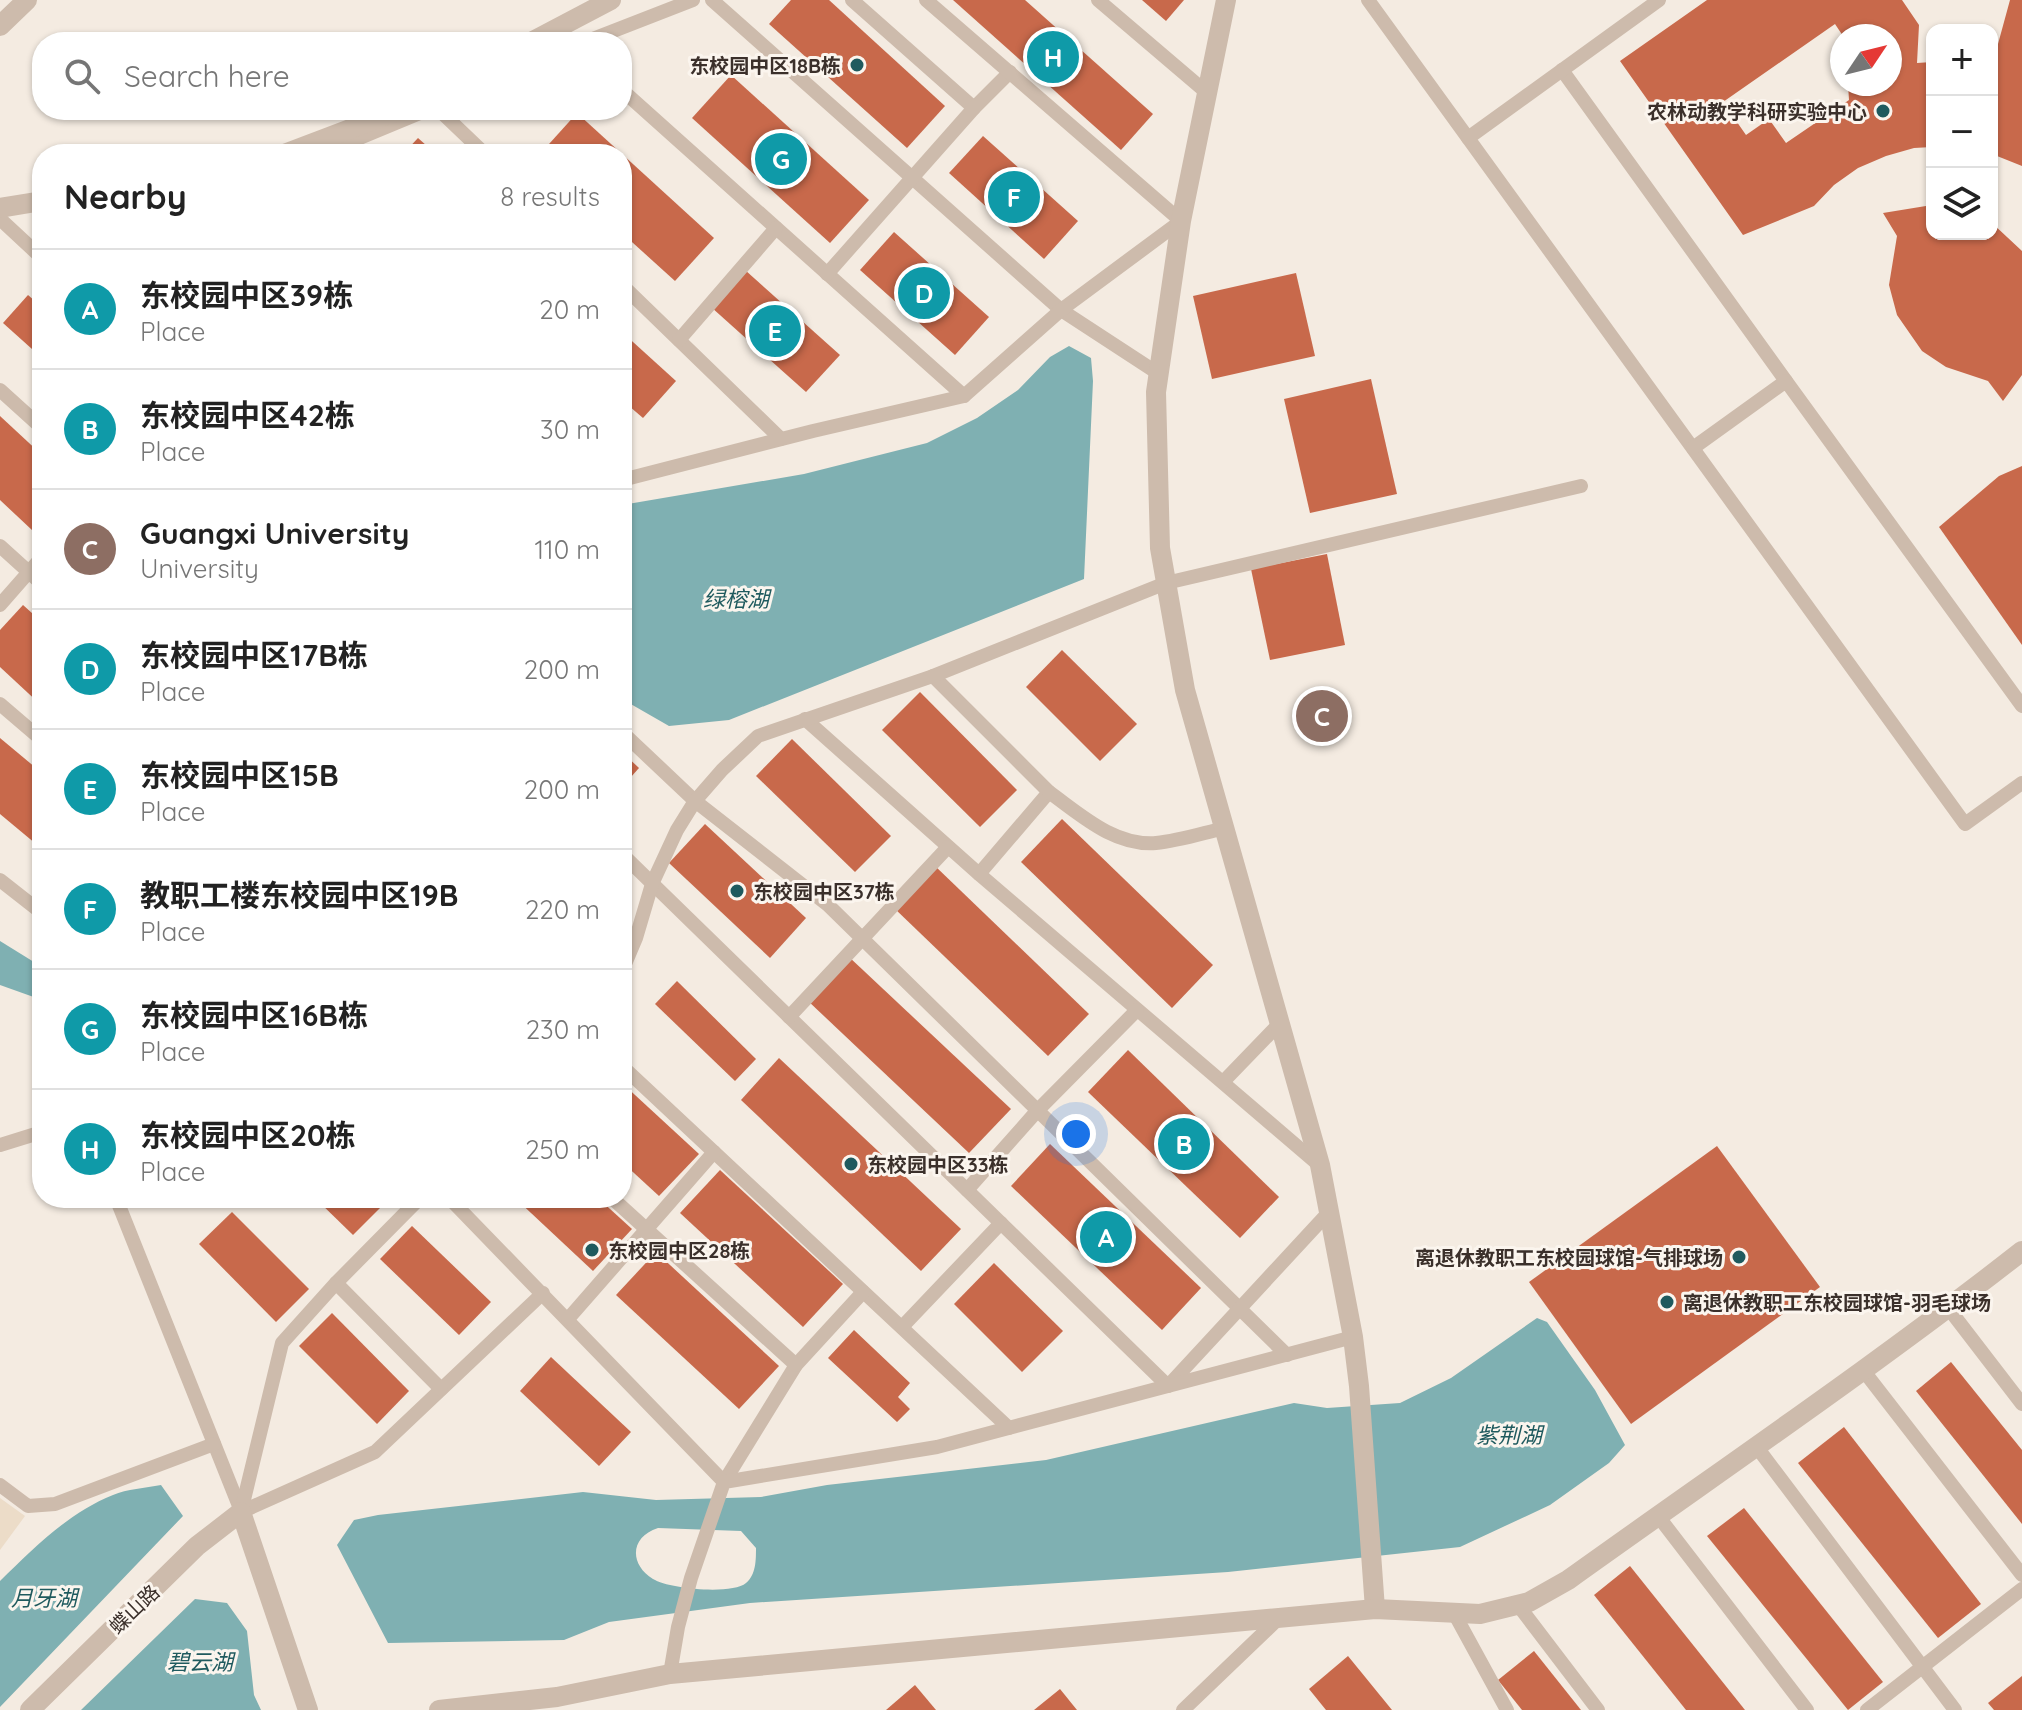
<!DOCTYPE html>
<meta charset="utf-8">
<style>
:root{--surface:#fff;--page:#f2f2f2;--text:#222;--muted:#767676;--line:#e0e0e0;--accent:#b45309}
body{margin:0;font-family:Quicksand,"Noto Sans SC",sans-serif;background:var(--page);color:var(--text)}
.controls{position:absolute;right:24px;top:24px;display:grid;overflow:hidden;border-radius:16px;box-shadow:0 2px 6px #0004}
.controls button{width:72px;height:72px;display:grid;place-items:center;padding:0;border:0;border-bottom:2px solid var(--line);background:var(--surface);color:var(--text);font:40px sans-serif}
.compass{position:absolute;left:1830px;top:24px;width:72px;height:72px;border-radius:50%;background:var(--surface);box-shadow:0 2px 6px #0004;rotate:55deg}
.you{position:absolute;left:1076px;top:1134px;width:28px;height:28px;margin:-20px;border:6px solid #fff;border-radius:50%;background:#1a73e8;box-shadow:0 0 0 12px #1a73e833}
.badge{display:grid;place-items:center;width:52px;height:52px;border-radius:50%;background:var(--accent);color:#fff;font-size:26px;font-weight:700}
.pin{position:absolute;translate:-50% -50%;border:4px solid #fff;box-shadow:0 2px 8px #0006}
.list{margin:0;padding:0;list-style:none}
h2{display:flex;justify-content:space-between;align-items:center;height:104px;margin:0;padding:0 32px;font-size:34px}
h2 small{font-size:26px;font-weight:400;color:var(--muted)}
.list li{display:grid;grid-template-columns:52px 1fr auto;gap:24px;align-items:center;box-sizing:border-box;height:120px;padding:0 32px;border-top:2px solid var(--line)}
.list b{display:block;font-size:30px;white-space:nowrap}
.list p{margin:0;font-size:26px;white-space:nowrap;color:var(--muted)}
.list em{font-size:26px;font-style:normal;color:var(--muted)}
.icon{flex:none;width:44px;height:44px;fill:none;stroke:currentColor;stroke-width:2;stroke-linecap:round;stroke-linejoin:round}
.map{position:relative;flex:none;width:2022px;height:1710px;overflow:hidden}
.search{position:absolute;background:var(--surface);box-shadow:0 2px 6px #0004;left:32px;top:32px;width:600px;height:88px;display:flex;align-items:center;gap:20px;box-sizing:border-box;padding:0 28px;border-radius:32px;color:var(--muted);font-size:30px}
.panel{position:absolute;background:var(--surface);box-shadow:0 2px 6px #0004;left:32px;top:144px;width:600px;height:1064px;border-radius:32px}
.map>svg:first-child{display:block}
</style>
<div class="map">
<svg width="2022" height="1710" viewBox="0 0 2022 1710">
<rect width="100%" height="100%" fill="#f4ebe1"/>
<path fill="#ecdcc8" d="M0,1498L25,1516L0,1550Z"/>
<g fill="#7fb0b2" fill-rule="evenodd">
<path d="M1069,346L1091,358L1093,381L1084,579L729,720L669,726L622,699V505L804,474L927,443L977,418L1018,390L1050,357Z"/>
<path d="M0,941L42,967V1000L0,985Z"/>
<path d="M1537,1318L1547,1322L1595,1390L1625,1445L1609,1463L1550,1505L1460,1547L1228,1572L750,1603L609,1622L564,1640L388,1643L337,1545L354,1520L378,1515L583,1492L656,1500L761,1497L827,1485L1046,1460L1294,1403L1327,1408L1400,1403L1451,1378ZM658,1528L741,1531L756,1548C756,1560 756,1575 746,1583C732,1595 669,1589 653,1579C629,1564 630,1537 658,1528Z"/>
<path d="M161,1485L183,1516L0,1707V1581C34,1548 68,1513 113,1495C127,1489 145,1488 161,1485Z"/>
<path d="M195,1599L227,1603L247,1631L254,1695L261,1710H81Z"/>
</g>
<g fill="#c8694b" fill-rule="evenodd">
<path d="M791,0H829L945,106L907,148L769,24Z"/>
<path d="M953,0H1025L1153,114L1121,150Z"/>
<path d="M1142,0H1184L1166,21Z"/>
<path d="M1707,0H1902L1919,25L1917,63L1932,62V147L1914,148L1886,156L1858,168L1834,185L1814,206L1743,235L1620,61ZM1835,24L1843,36H1890V84H1848L1849,100L1786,143L1769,119L1746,135L1723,102Z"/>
<path d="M2010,0H2022V166L1992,154V66Z"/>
<path d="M731,75L869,200L830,243L692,118Z"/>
<path d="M577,113L622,154H540Z"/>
<path d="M983,136L1078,221L1044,259L949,173Z"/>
<path d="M418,138L436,154H403Z"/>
<path d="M622,154L714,238L675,281L622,233Z"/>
<path d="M1932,205V234H1992V223L2022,251V375L2003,401L1988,381L1946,367L1922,351L1897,315L1889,285L1897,236L1883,213Z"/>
<path d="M894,232L989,317L955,355L860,270Z"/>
<path d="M745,270L840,355L806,392L711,307Z"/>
<path d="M1296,273L1315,356L1212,379L1193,296Z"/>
<path d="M28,295L42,307V358L3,323Z"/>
<path d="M622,332L676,381L643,418L622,400Z"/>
<path d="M1371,379L1397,494L1310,513L1284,399Z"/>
<path d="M0,416L42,455V522L33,531L0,500Z"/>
<path d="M2022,466V645L1939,527L1999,476Z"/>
<path d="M1327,554L1345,645L1270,660L1251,569Z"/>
<path d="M23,605L42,622V706L0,667V630Z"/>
<path d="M1062,650L1137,724L1100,761L1026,687Z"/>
<path d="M920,692L1017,790L980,827L882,730Z"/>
<path d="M0,738L42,773V849L0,814Z"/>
<path d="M792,739L891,836L855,872L756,776Z"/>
<path d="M622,752L639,768L622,787Z"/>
<path d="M1062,819L1213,965L1172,1008L1021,862Z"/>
<path d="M705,824L806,918L770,958L669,863Z"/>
<path d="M934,865L1089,1014L1048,1056L893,907Z"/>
<path d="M848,956L1011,1109L969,1153L807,1000Z"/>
<path d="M677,981L756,1059L735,1081L655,1004Z"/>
<path d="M1128,1050L1279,1197L1240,1238L1088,1092Z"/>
<path d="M779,1058L961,1229L921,1271L741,1100Z"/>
<path d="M622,1083L699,1154L659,1196L622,1162Z"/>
<path d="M1050,1144L1201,1288L1162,1330L1011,1186Z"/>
<path d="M1717,1146L1820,1287L1631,1424L1529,1282Z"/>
<path d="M720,1170L843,1284L803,1327L680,1213Z"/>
<path d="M315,1198H382L386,1202L353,1235Z"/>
<path d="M515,1198H598L632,1229L593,1271Z"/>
<path d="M232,1212L309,1289L276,1322L199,1244Z"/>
<path d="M412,1226L491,1302L459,1335L380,1259Z"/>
<path d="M656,1252L779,1366L739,1409L616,1295Z"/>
<path d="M994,1263L1063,1331L1022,1372L954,1304Z"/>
<path d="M332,1313L409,1391L377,1424L299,1346Z"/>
<path d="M854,1330L910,1383L898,1397L910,1409L897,1422L828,1358Z"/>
<path d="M551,1357L631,1432L599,1466L520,1391Z"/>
<path d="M1951,1362L2022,1450V1524L1916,1391Z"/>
<path d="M1844,1427L1981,1604L1938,1638L1798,1463Z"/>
<path d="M1744,1508L1883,1682L1848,1710L1707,1536Z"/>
<path d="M1630,1566L1745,1710H1686L1594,1595Z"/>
<path d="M1534,1651L1581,1710H1522L1498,1680Z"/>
<path d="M1348,1656L1392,1710H1326L1309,1689Z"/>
<path d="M2022,1676V1710H1994L1988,1703Z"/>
<path d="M915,1685L936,1710H886Z"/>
<path d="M1060,1689L1077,1710H1034Z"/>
</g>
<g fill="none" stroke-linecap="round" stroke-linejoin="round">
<g stroke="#cdbbac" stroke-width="14">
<path d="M712,0L1061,310L1159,374"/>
<path d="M852,0L974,108"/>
<path d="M1098,0L1206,92"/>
<path d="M1368,0L1965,824L2022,783"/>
<path d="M585,42L693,0"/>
<path d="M1562,70L1786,381"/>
<path d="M622,90L964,396"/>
<path d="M439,110L485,154"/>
<path d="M1468,138L1659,0"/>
<path d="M321,154L427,110"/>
<path d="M0,219L42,258"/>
<path d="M827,274L974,108L1010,72"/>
<path d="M622,285L781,439"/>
<path d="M679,340L776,228"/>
<path d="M0,390L42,428"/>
<path d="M1693,448L1786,381L2022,706"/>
<path d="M622,480L813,431L964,396L1061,310L1181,221L926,0"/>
<path d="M0,546L42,584"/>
<path d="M0,605L42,557"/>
<path d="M933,676L1049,792L979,874"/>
<path d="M0,704L42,740"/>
<path d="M805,719L979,874L1319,1165"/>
<path d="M622,732L695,801L828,905L1287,1355"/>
<path d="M1049,792C1081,815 1114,846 1156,843C1179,841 1203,833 1225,828"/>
<path d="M622,854L1168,1386L1329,1212"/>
<path d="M0,880L42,913"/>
<path d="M622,971L636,938L652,884L677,830L695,801L722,770L758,736L933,676L1166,583L1581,486"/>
<path d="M789,1017L948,847"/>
<path d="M622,1066L1009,1428"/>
<path d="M1223,1082L1280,1023"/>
<path d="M0,1145L42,1132"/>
<path d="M967,1190L1037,1111L1137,1010"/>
<path d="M116,1198L241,1511"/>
<path d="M420,1198L336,1283L282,1343L241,1512L375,1452L543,1293"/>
<path d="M449,1198L724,1482L796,1365L863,1292"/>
<path d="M612,1198L796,1365"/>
<path d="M336,1283L441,1389"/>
<path d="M1949,1309L2022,1404"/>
<path d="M568,1319L714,1152"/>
<path d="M902,1327L1001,1223"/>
<path d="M1863,1370L2022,1575"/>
<path d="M1756,1446L1955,1710"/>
<path d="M0,1485L28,1506L55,1504L214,1444"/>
<path d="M1658,1516L1807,1710"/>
<path d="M1518,1605L1598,1710"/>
<path d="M1454,1613L1507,1710"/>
<path d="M670,1674L678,1627L691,1578L724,1482L937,1447L1353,1337"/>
<path d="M1183,1710L1277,1620"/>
<path d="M1867,1710L2022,1589"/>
</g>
<g stroke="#cdbbac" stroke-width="20">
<path d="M1226,0L1181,221L1156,392L1160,548L1185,690L1320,1165L1353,1337L1359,1386L1375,1609"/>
<path d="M0,26L27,0"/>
<path d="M531,42L611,0"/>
<path d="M284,154L400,110"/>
<path d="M0,208L42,201"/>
<path d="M30,1710L197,1546L241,1512L308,1710"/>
<path d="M439,1710L557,1697L670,1674L1375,1609L1480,1614L1529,1602L1568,1580C1720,1471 1875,1366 2022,1251"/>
</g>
</g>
<g fill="#1f5a5e" stroke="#fbf5ee" stroke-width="3">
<circle cx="857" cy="65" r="8"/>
<circle cx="1883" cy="111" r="8"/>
<circle cx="737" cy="891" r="8"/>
<circle cx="851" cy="1164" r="8"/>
<circle cx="592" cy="1250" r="8"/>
<circle cx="1739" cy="1257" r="8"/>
<circle cx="1667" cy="1302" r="8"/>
</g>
<g text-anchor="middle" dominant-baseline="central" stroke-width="6" stroke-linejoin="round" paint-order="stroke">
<g font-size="20" font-weight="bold" fill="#3b302b" stroke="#fbf5ee" text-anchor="start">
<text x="841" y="65" text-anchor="end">东校园中区18B栋</text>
<text x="1867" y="111" text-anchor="end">农林动教学科研实验中心</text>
<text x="753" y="891">东校园中区37栋</text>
<text x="867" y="1164">东校园中区33栋</text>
<text x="608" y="1250">东校园中区28栋</text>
<text x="1723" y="1257" text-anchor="end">离退休教职工东校园球馆-气排球场</text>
<text x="1683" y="1302">离退休教职工东校园球馆-羽毛球场</text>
</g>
<g font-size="20" fill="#3b302b" stroke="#fbf5ee">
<text transform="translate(134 1609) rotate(-44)">蝶山路</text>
</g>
<g font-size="22" font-style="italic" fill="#1f5a5e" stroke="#fbf5ee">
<text x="736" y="599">绿榕湖</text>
<text x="1509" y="1435">紫荆湖</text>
<text x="44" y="1598">月牙湖</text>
<text x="200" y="1662">碧云湖</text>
</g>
</g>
</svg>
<div class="controls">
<button>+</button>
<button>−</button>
<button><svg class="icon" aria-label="layers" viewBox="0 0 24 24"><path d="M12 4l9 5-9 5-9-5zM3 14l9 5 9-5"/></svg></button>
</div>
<svg class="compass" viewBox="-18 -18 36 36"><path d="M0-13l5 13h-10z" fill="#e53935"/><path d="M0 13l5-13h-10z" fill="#767676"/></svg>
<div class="you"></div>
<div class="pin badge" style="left:1106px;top:1237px;background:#0f9aa8">A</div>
<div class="pin badge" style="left:1184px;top:1144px;background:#0f9aa8">B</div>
<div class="pin badge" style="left:1322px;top:716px;background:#8d6e63">C</div>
<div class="pin badge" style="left:924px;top:293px;background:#0f9aa8">D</div>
<div class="pin badge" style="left:775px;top:331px;background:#0f9aa8">E</div>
<div class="pin badge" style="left:1014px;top:197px;background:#0f9aa8">F</div>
<div class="pin badge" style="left:781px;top:159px;background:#0f9aa8">G</div>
<div class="pin badge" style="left:1053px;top:57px;background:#0f9aa8">H</div>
<div class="search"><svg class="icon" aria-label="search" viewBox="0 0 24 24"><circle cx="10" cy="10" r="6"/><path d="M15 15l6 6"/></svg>Search here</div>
<section class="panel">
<h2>Nearby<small>8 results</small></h2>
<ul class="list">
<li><span class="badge" style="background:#0f9aa8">A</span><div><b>东校园中区39栋</b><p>Place</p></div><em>20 m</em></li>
<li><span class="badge" style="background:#0f9aa8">B</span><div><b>东校园中区42栋</b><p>Place</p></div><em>30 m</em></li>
<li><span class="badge" style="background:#8d6e63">C</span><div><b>Guangxi University</b><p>University</p></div><em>110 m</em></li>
<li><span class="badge" style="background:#0f9aa8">D</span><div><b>东校园中区17B栋</b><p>Place</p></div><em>200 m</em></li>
<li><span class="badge" style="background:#0f9aa8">E</span><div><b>东校园中区15B</b><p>Place</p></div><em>200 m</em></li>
<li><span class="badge" style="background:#0f9aa8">F</span><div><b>教职工楼东校园中区19B</b><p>Place</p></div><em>220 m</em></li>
<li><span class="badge" style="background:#0f9aa8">G</span><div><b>东校园中区16B栋</b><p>Place</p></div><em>230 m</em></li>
<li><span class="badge" style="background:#0f9aa8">H</span><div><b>东校园中区20栋</b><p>Place</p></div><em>250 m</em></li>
</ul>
</section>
</div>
